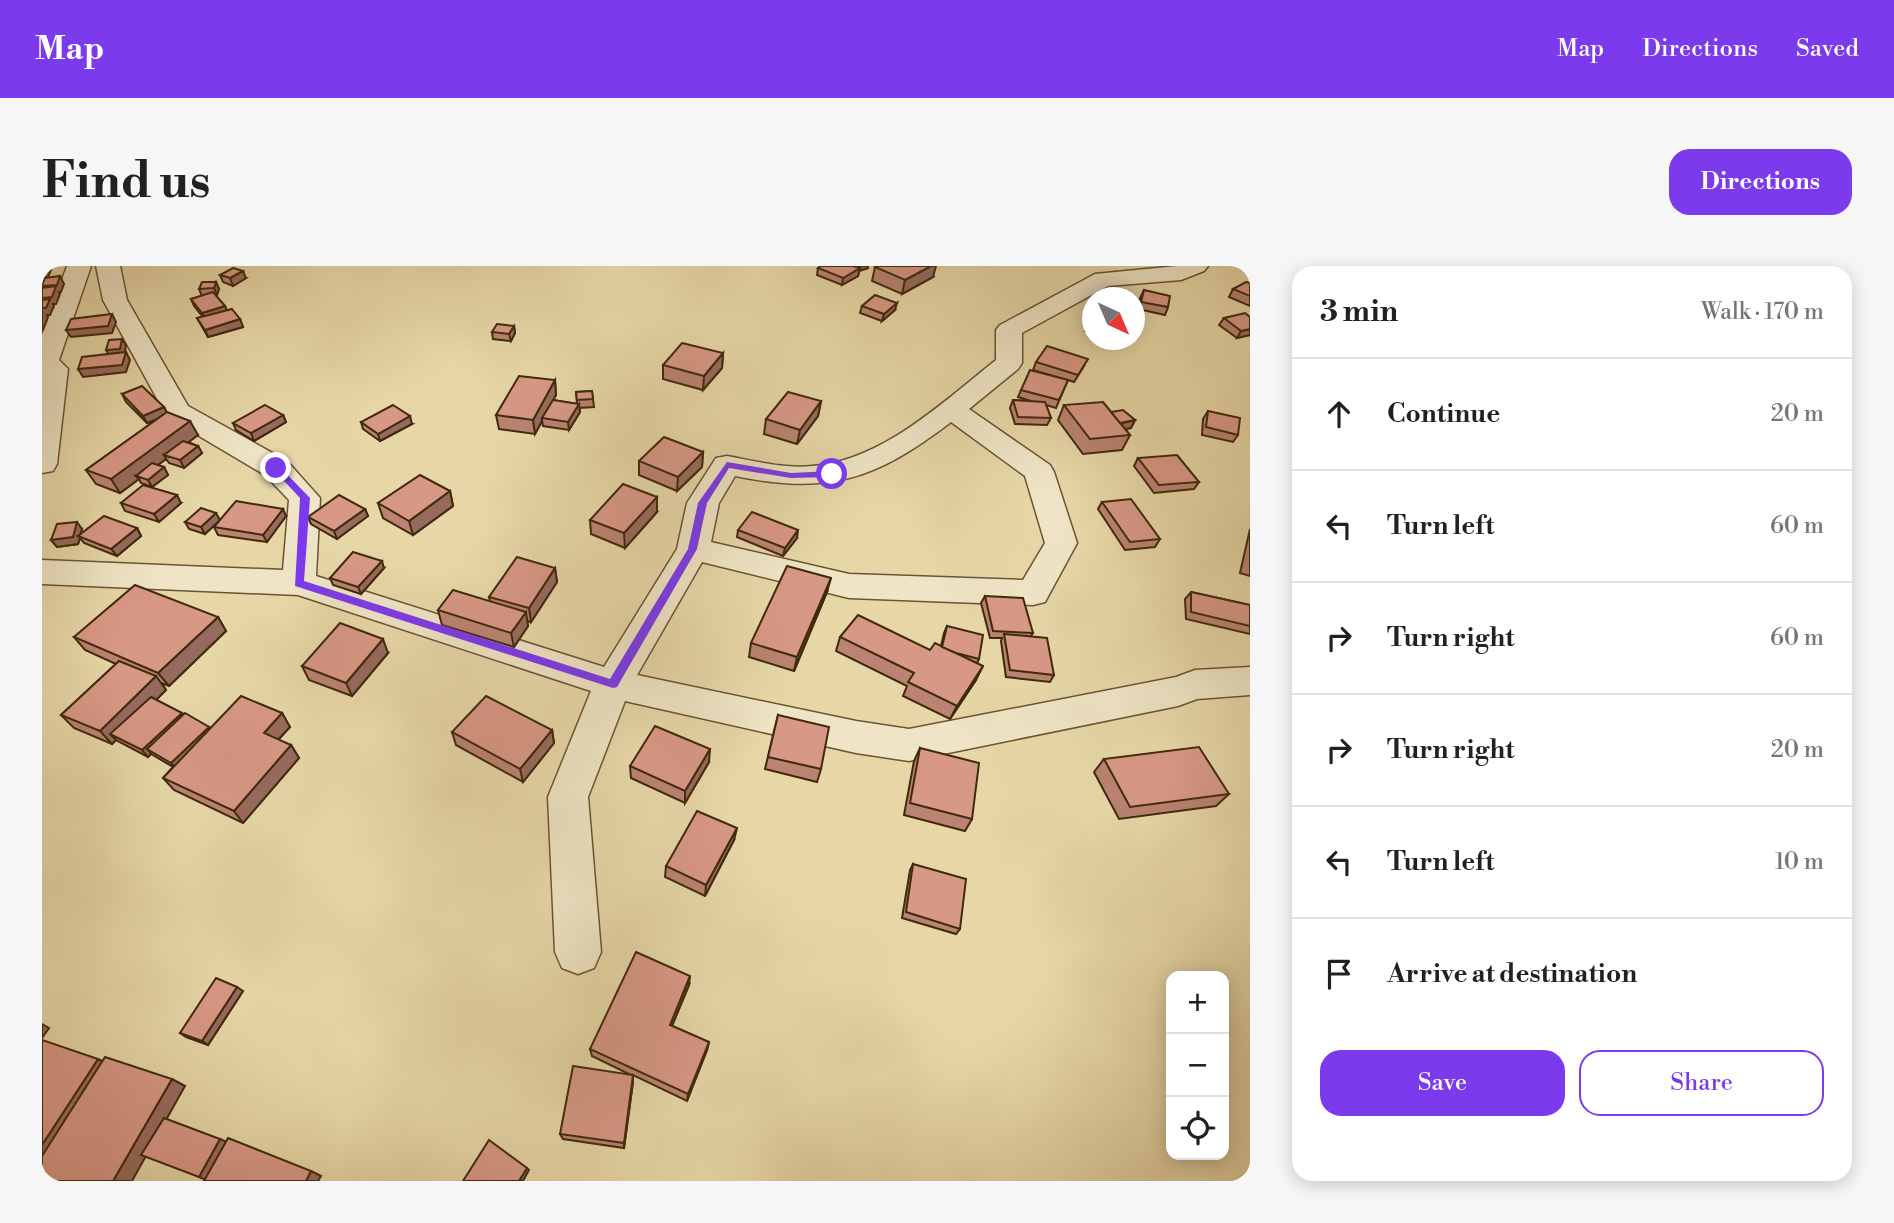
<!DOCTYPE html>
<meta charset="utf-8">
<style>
:root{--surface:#fff;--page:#f6f6f6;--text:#202124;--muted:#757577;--line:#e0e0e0;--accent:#7c3aed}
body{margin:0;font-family:"Libre Bodoni",serif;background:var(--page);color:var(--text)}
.controls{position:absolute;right:21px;bottom:21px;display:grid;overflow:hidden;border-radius:14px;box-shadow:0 4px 18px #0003}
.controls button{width:63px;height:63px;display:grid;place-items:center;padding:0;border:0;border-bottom:2px solid var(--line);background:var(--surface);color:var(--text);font:35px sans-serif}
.compass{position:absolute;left:1040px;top:21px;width:63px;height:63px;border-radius:50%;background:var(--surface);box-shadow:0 4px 18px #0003;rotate:136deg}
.stop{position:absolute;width:21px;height:21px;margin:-16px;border:5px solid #7c3aed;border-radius:50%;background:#fff}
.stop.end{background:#7c3aed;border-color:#fff;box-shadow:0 2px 7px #0008}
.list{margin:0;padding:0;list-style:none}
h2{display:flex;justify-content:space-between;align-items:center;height:91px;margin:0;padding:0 28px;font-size:30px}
h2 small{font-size:23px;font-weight:400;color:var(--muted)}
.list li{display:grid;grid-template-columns:46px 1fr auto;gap:21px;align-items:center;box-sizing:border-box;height:112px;padding:0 28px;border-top:2px solid var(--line)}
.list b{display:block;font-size:26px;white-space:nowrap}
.list em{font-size:23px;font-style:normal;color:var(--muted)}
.actions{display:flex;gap:14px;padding:21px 28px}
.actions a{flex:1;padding:16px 0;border:2px solid var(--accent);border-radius:21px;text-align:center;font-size:24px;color:var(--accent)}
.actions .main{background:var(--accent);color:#fff}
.icon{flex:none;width:38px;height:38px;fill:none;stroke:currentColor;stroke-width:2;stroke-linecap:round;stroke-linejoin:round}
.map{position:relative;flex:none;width:1208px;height:915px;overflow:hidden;border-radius:21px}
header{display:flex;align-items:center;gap:42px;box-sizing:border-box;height:98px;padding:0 35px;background:var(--accent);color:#fff}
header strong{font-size:33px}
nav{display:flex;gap:38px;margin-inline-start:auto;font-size:24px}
.intro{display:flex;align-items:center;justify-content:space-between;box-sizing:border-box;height:168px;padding:0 42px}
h1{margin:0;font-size:49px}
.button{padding:18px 32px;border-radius:21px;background:var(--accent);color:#fff;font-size:24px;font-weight:700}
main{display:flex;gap:42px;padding:0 42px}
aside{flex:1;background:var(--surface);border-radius:21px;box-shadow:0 4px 18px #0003}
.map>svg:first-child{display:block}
</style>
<header>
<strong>Map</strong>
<nav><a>Map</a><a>Directions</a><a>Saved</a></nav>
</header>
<div class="intro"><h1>Find us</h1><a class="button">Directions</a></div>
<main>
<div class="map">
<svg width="1208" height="915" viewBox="0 0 1208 915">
<rect width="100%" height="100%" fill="#e7d7a7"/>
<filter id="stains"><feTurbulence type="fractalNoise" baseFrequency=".00286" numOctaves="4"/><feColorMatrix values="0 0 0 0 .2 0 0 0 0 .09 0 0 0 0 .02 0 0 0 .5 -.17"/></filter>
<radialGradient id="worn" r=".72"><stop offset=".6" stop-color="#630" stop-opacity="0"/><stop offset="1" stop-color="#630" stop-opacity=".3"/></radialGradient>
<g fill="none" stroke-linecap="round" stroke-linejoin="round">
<defs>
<g id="minor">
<path d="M25,0H49L17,94L26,103L15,198L11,205L0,207V69Z"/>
<path d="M54,0H78L85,34L146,140L245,195L278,232L274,310L562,401L635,283L645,237L674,192L685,190C713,195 742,203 770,200C840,195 901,136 954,94V64L958,59L1053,8L1135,0H1166L1162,5L1139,14L1066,20L980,67V97L976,103L927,143L1008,199L1012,206L1035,277L1003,336L991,339L807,332L660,296L595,409L814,455L867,463L1134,411L1153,404L1208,401V429L1155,433L1136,440L867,495L814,487L583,435L546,531L559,686L552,702L536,708L520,702L513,686L506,531L549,425L256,329L0,318V294L241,304L247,234L223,209L125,151L61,34ZM909,156L983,210L1003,277L981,314L807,308L669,276L677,237L693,210C787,229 833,214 909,156Z"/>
</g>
</defs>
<use href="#minor" stroke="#6a5433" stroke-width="3"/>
<use href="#minor" fill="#efe5c6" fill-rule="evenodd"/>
</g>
<g fill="#ba8373" stroke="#40290c" stroke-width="2">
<path d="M779,0H826V2L817,5L816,10L800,19L775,9L776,2Z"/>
<path d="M833,1L891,11L860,28L830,15Z"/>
<path d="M178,9L204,12L191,20L181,16Z"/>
<path d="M174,16L177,23L175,29L174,30L183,40L184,44L198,53L201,61L166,71L155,52L161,51L152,40L149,33L160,30L157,23Z"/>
<path d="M1208,17V40L1187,31L1191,23Z"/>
<path d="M1102,24L1126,41L1123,49L1096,43L1098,32Z"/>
<path d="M820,40L853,44L840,55L818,47Z"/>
<path d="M1050,45H1051V66L1043,65Z"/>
<path d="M1208,51V69L1195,72L1177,59L1182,52Z"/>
<path d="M472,60L473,67L469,75L451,73L450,66Z"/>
<path d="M681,87L680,102L661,124L621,113V99Z"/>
<path d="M994,96L1042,100L1032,116L1026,114L1014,142L1004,139L1009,152L1005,159L973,158L968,142L971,134L989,135L976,131L979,124L1015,111L991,104Z"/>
<path d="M513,114L514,129L511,134L535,138L534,126L550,125L552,141L537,142L538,146L527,164L501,160L500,155L493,168L457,163L454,149Z"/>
<path d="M80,128L122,141L125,147L156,169L146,176L156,180L160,187L142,202L127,197L124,193L116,199L122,201L126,209L110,221L99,217L97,213L78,227L54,218L44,204L117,152L105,157L84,136Z"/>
<path d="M779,135L776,150L755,178L722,168L724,153Z"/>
<path d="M1022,139L1069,146L1093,154L1089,162L1083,163L1088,169L1080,184L1041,188L1016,154Z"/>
<path d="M1166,145L1196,169L1191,176L1160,169L1161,153Z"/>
<path d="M241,149L244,156L212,175L194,164L191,157Z"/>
<path d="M319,156L370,158L338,175L321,163Z"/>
<path d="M661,186L660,201L635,225L597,209V195Z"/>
<path d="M1096,192L1157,216L1152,223L1112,227L1092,200Z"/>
<path d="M408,225L411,240L371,269L341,252L336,237Z"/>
<path d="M1060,236L1118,273L1113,281L1083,284L1056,243Z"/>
<path d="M79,237H139L117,256L83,245Z"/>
<path d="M323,243L326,250L295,273L269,258L266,251Z"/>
<path d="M615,246L583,282L549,268L548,254Z"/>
<path d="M244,250L225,276L176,269L172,261L177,255L163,268L147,263L143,256Z"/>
<path d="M95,262L99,270L75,290L42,277L38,272L36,278L15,281L9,274L40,263L39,268Z"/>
<path d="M1208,263V310L1198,307Z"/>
<path d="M696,264L755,272L741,290L695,271Z"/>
<path d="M342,302L319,328L291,319L288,312Z"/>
<path d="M513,302L515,316L489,356L485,355L486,360L472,381L400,359L396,344L448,335L447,331Z"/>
<path d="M785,326L752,405L707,391L709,377Z"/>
<path d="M1149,326L1208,339V368L1144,353L1143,333Z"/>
<path d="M943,330L991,367L989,370L1012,409L1008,416L964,411L959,375L960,372H948L939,337Z"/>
<path d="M176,351L184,365L127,420L120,417L124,424L114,434L168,462L240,447L248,461L236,474L249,479L257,492L201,557L132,524L121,512L131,501L109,488L106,491L74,474L70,478L32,462L19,449L74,398L43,384L32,371Z"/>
<path d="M905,360L937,393L935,397L934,414L908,453L861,430L865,420L794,385L798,371L888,384L899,380L902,367Z"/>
<path d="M346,387L310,430L267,414L260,400Z"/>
<path d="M736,449L779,503L775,516L723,503Z"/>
<path d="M510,464L512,477L481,516L414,479L410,466Z"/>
<path d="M878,482L930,553L923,565L862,549L872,495Z"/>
<path d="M1062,493L1187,528L1174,540L1077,553L1052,506Z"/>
<path d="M667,496L643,537L589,512L588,500Z"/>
<path d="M692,574L663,630L623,611L624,600Z"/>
<path d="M871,598L918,663L914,668L860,652L868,604Z"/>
<path d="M647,719L630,760L667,776L665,784L645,835L591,809V816L582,882L521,873L518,868L589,809L550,790L548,783Z"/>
<path d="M201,725L166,779L144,771L138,767Z"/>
</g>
<g fill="#976a5e" stroke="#40290c" stroke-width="2">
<path d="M3,0H7L9,4L6,11L0,12V4Z"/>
<path d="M818,0H826V2L817,5Z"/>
<path d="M889,0H894L891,11L860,28L863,14Z"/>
<path d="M818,2L816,10L800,19L801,12Z"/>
<path d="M201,5L204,12L191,20L188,12Z"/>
<path d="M18,10L22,18L19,26H17L18,28L14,38H11L12,40L8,49H5L6,51L1,64H0V32L4,27L0,20Z"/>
<path d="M174,16L177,23L175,29L172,22Z"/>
<path d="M855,37L853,44L840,55L842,48Z"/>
<path d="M183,40L186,47L164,54L160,47Z"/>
<path d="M70,48L74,56L70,67L29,71L24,64Z"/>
<path d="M198,53L201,61L166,71L163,64Z"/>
<path d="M472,60L473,67L469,75L467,68Z"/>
<path d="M1208,63V69L1195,72L1199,65Z"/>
<path d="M80,73L84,80L82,90L69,92L64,84Z"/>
<path d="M84,86L88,94L84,106L41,111L36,103Z"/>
<path d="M681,87L680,102L661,124L662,110Z"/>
<path d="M513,114L514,129L502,152H500V155L493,168L491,154Z"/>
<path d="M779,135L776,150L755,178L758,164Z"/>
<path d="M537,138L538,146L527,164L526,156Z"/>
<path d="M122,141L126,149L105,157L101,150Z"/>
<path d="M241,149L244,156L212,175L209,167Z"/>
<path d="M368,150L370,158L338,175L336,168Z"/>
<path d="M1093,154L1089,162L1073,165L1077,158Z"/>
<path d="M148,155L156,169L127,191L122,189L124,193L99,211L94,210L97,213L78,227L69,213Z"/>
<path d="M156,180L160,187L142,202L138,194Z"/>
<path d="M661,186L660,201L635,225L636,211Z"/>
<path d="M122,201L126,209L110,221L106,214Z"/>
<path d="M408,225L411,240L371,269L367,255Z"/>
<path d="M135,229L139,237L117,256L112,248Z"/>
<path d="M615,231V246L583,282L582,267Z"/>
<path d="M241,243L244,250L225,276L221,269Z"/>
<path d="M323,243L326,250L295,273L292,265Z"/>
<path d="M174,247L178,254L163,268L159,261Z"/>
<path d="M35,256L40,263L38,270H36L38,272L36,278L15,281L9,274Z"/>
<path d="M95,262L99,270L75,290L69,283Z"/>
<path d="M756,264L755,272L741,290L743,282Z"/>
<path d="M340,295L342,302L319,328L316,321Z"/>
<path d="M513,302L515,316L489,356L487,342Z"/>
<path d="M789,312L785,326L752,405L755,391Z"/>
<path d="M484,346L486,360L472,381L469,367Z"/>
<path d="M176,351L184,365L127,420L116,407Z"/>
<path d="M341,373L346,387L310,430L304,417Z"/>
<path d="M941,400L934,414L908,453L915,440Z"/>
<path d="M114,410L124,424L76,472L68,468L74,474L70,478L58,465Z"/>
<path d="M140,447L145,454L105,483L109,488L106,491L100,484Z"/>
<path d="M240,447L248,461L230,480L222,467Z"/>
<path d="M167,461L172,468L134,503L129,497Z"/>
<path d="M510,464L512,477L481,516L478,503Z"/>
<path d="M249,479L257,492L201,557L192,545Z"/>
<path d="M668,483L667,496L643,537V525Z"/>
<path d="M695,562L692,574L663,630L664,619Z"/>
<path d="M648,710L647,719L627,767L628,759Z"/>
<path d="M195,721L201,725L166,779L160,775Z"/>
<path d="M0,758L7,762L0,772Z"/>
<path d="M667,776L665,784L645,835L646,828Z"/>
<path d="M56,793L72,801L0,910V879Z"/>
<path d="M591,809V816L582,882V877Z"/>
<path d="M130,813L143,820L90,915H71Z"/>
<path d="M178,873L185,876L164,914L157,911Z"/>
<path d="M485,902L487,904L481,915H477Z"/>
<path d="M269,905L279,910L276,915H264Z"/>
</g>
<g fill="#d89886" stroke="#40290c" stroke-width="2">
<path d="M779,0H811L818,2L801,12L776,2Z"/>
<path d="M835,0H889L863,14L833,1Z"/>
<path d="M191,2L201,5L188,12L178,9Z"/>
<path d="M18,10L15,19L0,20L3,12Z"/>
<path d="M160,16H174L172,22L157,23Z"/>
<path d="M1204,16L1208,17V30L1191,23Z"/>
<path d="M14,20L10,31L0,32V22Z"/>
<path d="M1102,24L1128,30L1126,41L1099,36Z"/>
<path d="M171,26L183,40L160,47L149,33Z"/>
<path d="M833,29L855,37L842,48L820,40Z"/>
<path d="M8,33L4,42H0V34Z"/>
<path d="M190,43L198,53L163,64L155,52Z"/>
<path d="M1050,45H1051V58L1047,57Z"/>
<path d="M1203,47L1208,51V63L1199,65L1182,52Z"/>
<path d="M70,48L66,60L24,64L29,53Z"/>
<path d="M455,58L472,60L467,68L450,66Z"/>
<path d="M80,73L78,83L64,84L67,74Z"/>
<path d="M640,77L681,87L662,110L621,99Z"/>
<path d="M1005,80L1046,93L1036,109L994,96Z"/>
<path d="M84,86L80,99L36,103L40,91Z"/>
<path d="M988,104L1026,114L1017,134L979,124Z"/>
<path d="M477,110L513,114L491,154L454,149Z"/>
<path d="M100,120L122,141L101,150L80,128Z"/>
<path d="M550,125L551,133L535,134L534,126Z"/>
<path d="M746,126L779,135L758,164L724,153Z"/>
<path d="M511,134L537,138L526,156L500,152Z"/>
<path d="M971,134L1003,136L1009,152L976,151Z"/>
<path d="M1061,136L1088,169L1048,173L1022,139Z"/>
<path d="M223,139L241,149L209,167L191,157Z"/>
<path d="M351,139L368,150L336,168L319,156Z"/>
<path d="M1081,144L1093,154L1078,157L1069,146Z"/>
<path d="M1166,145L1198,152L1196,169L1164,161Z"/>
<path d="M125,146L148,155L69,213L44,204Z"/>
<path d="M622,171L661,186L636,211L597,195Z"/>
<path d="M141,175L156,180L138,194L122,189Z"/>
<path d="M1135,189L1157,216L1117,219L1096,192Z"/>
<path d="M110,197L122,201L106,214L94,210Z"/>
<path d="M378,209L408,225L367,255L336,237Z"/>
<path d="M581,218L615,231L582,267L548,254Z"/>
<path d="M101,219L135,229L112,248L79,237Z"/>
<path d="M297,229L323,243L292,265L266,251Z"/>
<path d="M1089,233L1118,273L1088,276L1060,236Z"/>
<path d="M194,235L241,243L221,269L172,261Z"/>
<path d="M159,242L174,247L159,261L143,256Z"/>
<path d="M710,246L756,264L743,282L696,264Z"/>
<path d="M62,250L95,262L69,283L36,270Z"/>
<path d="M35,256L31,271L9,274L15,258Z"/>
<path d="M311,286L340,295L316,321L288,312Z"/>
<path d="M475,291L513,302L487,342L447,331Z"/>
<path d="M745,300L789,312L755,391L709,377Z"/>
<path d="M93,319L176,351L116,407L32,371Z"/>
<path d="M411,324L484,346L469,367L396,344Z"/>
<path d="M1149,326L1208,339V360L1149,346Z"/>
<path d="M943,330L981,332L991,367L951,365Z"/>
<path d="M816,349L888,384L893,377L941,400L915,440L866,416L872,407L798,371Z"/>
<path d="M298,357L341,373L304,417L260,400Z"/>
<path d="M905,360L941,369L937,393L914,387L900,381Z"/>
<path d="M962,368L1005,372L1012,409L968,404Z"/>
<path d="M77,395L114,410L58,465L19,449Z"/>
<path d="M199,430L240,447L222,467L249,479L192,545L121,512Z"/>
<path d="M444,430L510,464L478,503L410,466Z"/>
<path d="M109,431L140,447L100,484L68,468Z"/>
<path d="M143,447L167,461L129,497L105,483Z"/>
<path d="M736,449L787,461L779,503L726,491Z"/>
<path d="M613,460L668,483L643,525L588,500Z"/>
<path d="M1157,481L1187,528L1088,541L1062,493Z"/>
<path d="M878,482L937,497L930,553L868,537Z"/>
<path d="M655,545L695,562L664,619L624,600Z"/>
<path d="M871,598L924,613L918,663L864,646Z"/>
<path d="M594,686L648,710L628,759L667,776L646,828L548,783Z"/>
<path d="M174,712L195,721L160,775L138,767Z"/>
<path d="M0,774L56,793L0,879Z"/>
<path d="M63,791L130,813L71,915H0V890Z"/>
<path d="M531,800L591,809L582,877L518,868Z"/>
<path d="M122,852L178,873L157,911L99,889Z"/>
<path d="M186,872L269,905L264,915H162Z"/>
<path d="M447,874L485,902L477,915H421Z"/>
</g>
<path fill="#7c3aed" d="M685,196L749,207L790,205L794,208L790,211L749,212L687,202L665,237L655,283L575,421L571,422L253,320L258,232L230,202L237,200L268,232L262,315L568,413L646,283L656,237Z"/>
<rect width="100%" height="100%" filter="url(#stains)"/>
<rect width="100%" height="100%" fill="url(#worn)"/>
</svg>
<div class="controls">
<button>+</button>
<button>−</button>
<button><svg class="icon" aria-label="locate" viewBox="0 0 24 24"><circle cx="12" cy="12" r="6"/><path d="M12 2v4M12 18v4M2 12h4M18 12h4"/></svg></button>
</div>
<svg class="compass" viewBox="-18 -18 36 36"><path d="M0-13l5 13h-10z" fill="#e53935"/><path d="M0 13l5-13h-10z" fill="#757577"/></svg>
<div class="stop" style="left:790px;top:208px"></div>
<div class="stop end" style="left:234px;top:202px"></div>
</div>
<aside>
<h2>3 min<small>Walk · 170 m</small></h2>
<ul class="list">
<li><svg class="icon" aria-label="ahead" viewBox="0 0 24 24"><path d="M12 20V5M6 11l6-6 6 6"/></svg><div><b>Continue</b></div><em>20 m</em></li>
<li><svg class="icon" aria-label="left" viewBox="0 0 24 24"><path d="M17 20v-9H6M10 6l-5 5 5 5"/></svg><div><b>Turn left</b></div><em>60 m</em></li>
<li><svg class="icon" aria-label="right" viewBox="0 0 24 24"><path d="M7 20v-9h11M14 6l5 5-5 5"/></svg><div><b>Turn right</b></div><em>60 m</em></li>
<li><svg class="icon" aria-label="right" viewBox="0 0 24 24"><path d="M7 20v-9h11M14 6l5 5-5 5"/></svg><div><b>Turn right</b></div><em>20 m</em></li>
<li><svg class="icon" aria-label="left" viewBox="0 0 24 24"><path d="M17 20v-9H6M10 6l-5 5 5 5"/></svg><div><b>Turn left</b></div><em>10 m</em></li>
<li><svg class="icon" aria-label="arrive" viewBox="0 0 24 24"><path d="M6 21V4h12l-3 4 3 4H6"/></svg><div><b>Arrive at destination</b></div></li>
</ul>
<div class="actions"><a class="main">Save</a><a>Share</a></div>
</aside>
</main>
